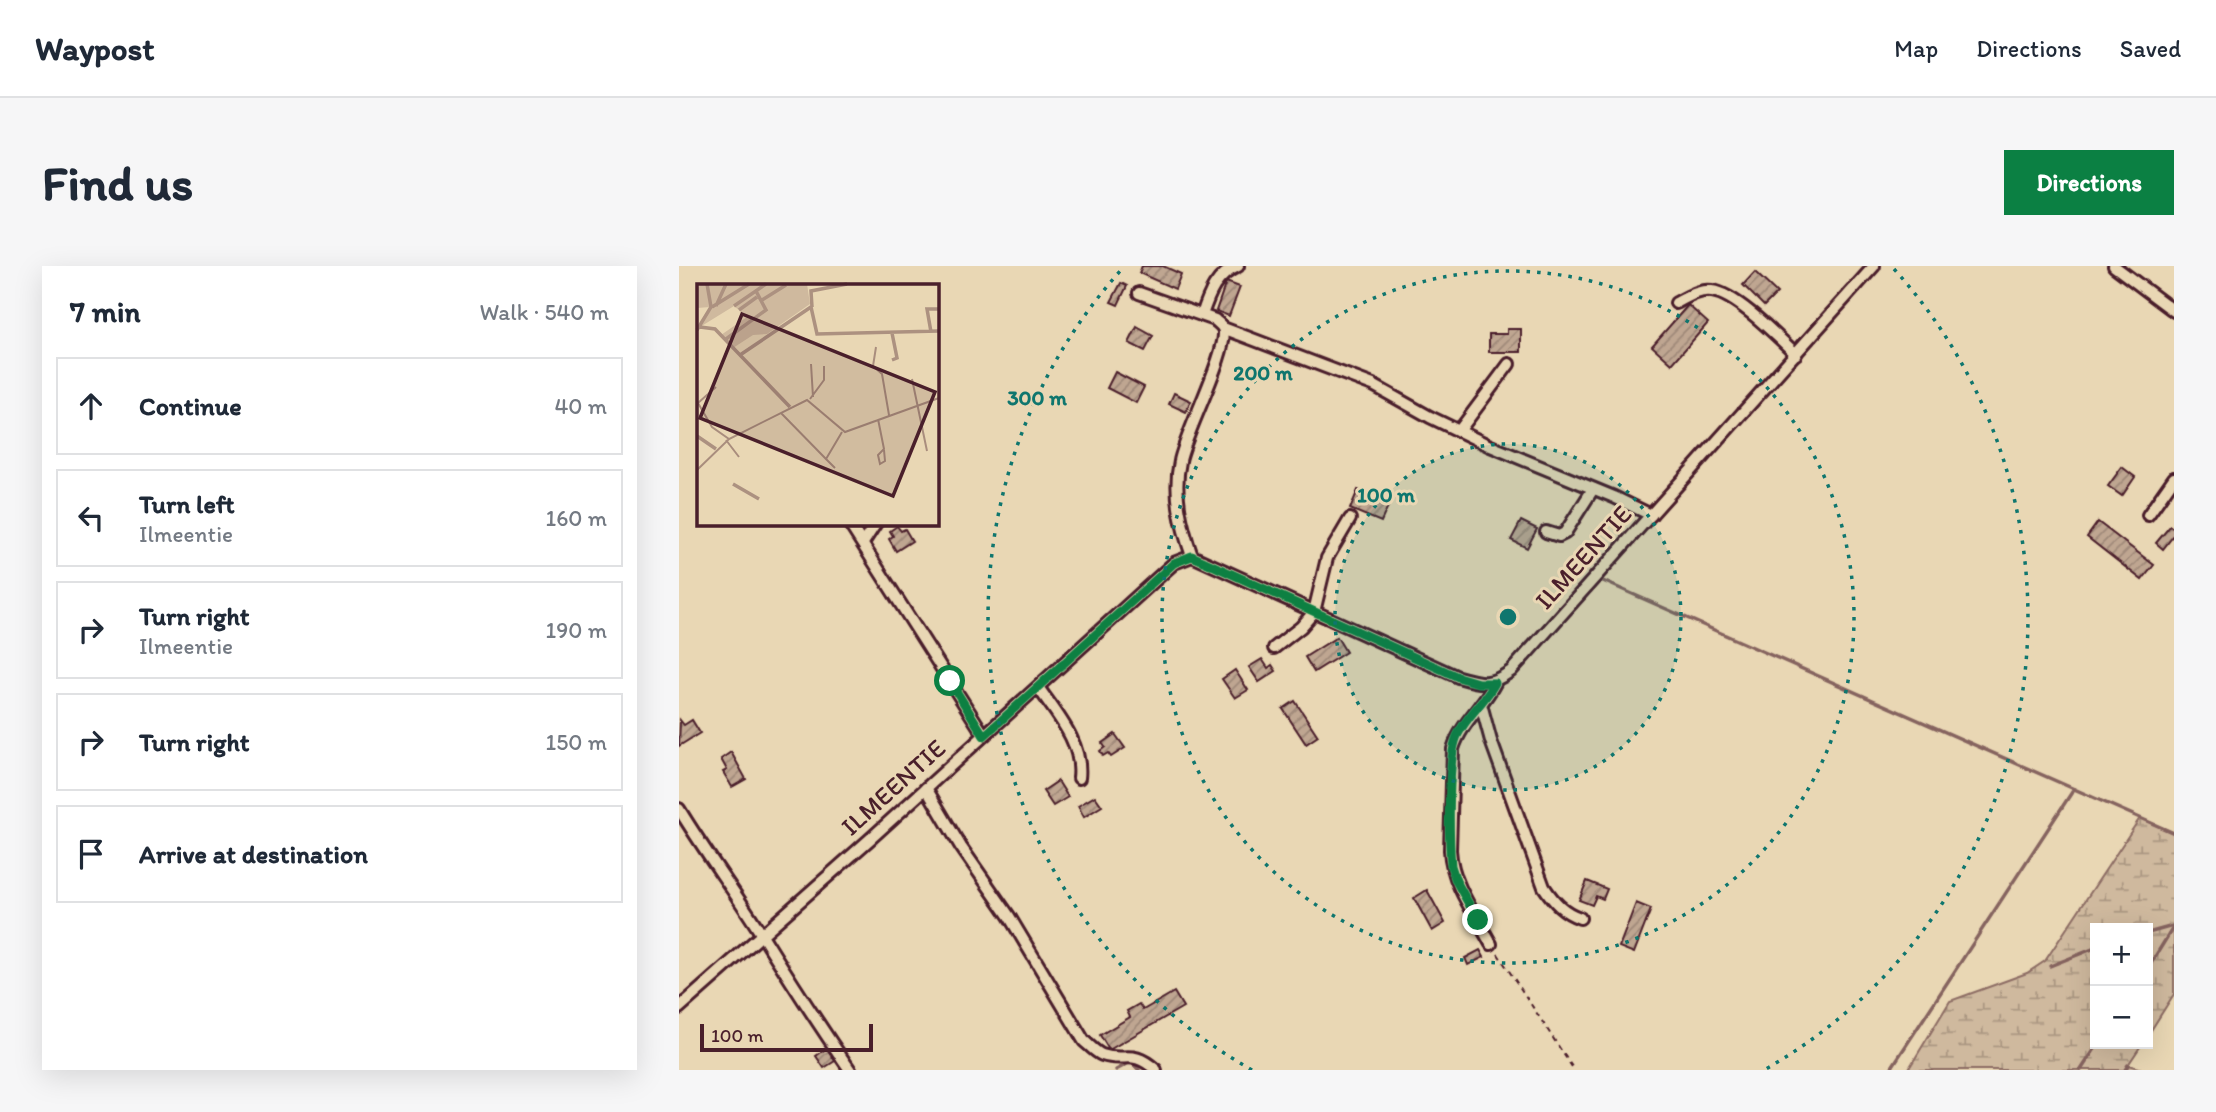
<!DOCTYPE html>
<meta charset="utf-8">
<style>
:root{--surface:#fff;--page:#f6f6f7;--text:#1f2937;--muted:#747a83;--line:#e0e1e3;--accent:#0b8043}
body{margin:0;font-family:Itim,sans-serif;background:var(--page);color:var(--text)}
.controls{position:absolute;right:21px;bottom:21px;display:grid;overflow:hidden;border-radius:0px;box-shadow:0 7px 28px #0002}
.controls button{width:63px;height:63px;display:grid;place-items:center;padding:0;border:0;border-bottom:2px solid var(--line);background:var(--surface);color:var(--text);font:35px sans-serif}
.scale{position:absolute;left:21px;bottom:18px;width:173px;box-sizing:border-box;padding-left:7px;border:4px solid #4a1f2b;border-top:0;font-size:19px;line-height:24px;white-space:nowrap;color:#4a1f2b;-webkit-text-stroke:5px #e9d7b4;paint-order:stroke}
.stop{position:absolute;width:21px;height:21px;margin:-16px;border:5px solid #0b8043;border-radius:50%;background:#fff}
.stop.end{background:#0b8043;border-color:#fff;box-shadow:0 2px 7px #0008}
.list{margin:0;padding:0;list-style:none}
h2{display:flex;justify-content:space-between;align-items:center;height:91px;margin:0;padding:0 28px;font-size:30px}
h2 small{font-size:23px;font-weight:400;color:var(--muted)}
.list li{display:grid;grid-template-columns:46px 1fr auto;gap:21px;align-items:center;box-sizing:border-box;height:98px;margin:0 14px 14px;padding:0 14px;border:2px solid var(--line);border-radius:0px}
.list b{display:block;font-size:26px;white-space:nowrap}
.list p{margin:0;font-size:23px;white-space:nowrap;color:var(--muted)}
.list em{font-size:23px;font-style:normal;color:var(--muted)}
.icon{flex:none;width:38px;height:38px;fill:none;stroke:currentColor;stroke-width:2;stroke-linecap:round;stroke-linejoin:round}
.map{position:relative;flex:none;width:1495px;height:804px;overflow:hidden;border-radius:0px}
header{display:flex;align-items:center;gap:42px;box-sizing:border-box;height:98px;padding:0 35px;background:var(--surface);border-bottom:2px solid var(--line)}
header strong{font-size:33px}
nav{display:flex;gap:38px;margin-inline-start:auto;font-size:24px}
.intro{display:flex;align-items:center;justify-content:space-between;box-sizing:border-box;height:168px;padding:0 42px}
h1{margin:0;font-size:49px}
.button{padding:18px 32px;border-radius:0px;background:var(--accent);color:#fff;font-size:24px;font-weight:700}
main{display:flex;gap:42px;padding:0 42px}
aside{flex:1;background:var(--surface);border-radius:0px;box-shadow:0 7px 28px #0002}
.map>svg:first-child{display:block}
</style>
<header>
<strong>Waypost</strong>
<nav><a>Map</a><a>Directions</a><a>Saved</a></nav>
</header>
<div class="intro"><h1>Find us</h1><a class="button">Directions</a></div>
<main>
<aside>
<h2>7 min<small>Walk · 540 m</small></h2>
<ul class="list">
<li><svg class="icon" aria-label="ahead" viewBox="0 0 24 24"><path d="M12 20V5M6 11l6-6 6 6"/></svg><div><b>Continue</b></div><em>40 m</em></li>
<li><svg class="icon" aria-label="left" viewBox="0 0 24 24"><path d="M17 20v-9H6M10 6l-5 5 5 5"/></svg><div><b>Turn left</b><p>Ilmeentie</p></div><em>160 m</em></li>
<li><svg class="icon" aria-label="right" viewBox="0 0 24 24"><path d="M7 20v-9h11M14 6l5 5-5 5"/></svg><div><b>Turn right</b><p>Ilmeentie</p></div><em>190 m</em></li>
<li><svg class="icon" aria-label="right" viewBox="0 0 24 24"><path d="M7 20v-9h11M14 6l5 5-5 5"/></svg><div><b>Turn right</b></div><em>150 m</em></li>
<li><svg class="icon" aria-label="arrive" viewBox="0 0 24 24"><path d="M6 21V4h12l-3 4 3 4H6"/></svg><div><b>Arrive at destination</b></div></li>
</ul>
</aside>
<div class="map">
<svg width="1495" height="804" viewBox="0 0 1495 804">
<defs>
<pattern id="wetland-marsh" width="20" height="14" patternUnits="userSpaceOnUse" patternTransform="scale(1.75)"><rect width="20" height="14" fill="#cfb99e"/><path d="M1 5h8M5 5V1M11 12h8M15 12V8" fill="none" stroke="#aa9681"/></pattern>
<pattern id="building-hatch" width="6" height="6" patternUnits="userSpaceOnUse" patternTransform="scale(1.75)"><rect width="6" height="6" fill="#bfa691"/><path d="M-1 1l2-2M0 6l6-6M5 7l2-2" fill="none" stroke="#9d8777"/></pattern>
</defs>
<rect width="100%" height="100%" fill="#e9d7b4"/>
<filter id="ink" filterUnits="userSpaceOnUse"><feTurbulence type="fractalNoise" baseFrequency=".0143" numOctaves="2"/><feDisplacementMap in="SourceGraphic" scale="14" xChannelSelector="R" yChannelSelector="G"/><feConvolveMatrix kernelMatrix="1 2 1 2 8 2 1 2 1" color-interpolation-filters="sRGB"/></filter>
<g filter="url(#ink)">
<path fill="url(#wetland-marsh)" stroke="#8c6c64" stroke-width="2" d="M1461,552L1495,567V728L1469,769V662H1416V778H1463L1449,799L1466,804H1229L1271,735L1348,707L1366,695Z"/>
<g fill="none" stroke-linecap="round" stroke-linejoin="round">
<g stroke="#85635e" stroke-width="3.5">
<path d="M924,315L1495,567"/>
<path d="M1469,667L1494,660"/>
<path d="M1371,700L1416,682"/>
<path d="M1469,702L1495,660"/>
<path d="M437,804L452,796L460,804"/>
<path d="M1211,804L1395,523"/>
<path d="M1402,804L1419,778"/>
<path d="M1446,804L1449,799"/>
</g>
</g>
<g fill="url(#building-hatch)" stroke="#4a1f2b" stroke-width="2">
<path d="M463,0H484L502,8L496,23L460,7Z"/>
<path d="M1076,6L1098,27L1085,40L1064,19Z"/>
<path d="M547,16L561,21L550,50L537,45Z"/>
<path d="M442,17L448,20L439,39L432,36Z"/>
<path d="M1009,39L1029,57L993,98L973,80Z"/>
<path d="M458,61L474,70L466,85L450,77Z"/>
<path d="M828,63H842V86H810V68H828Z"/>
<path d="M436,106L465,121L457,137L428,122Z"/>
<path d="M495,127L512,135L507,146L490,138Z"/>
<path d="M1443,201L1456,211L1443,230L1429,220Z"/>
<path d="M679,224L710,238L702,256L671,243Z"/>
<path d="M842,255L858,263L848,282L832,274Z"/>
<path d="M1419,256L1475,299L1463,314L1408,271Z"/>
<path d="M218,260L222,265L226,263L233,275L217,285L210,273L214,270L211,265Z"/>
<path d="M1491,260L1495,263V269L1484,283L1477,277Z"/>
<path d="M658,371L667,386L635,406L626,391Z"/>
<path d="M583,393L589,402L593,399L597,405L580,416L570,401Z"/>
<path d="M556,404L569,424L556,432L543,413Z"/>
<path d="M616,435L639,470L627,478L604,443Z"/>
<path d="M1,454L5,459L13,454L21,467L0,480Z"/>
<path d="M436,468L446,482L432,491L429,487L424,490L421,485L426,481L423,477Z"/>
<path d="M52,486L67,513L53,521L44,506L48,504L42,493Z"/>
<path d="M379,515L389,531L374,540L364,525Z"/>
<path d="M416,530L423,540L405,551L399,540Z"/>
<path d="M908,615L928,623L924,633L917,630L913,639L900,634Z"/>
<path d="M748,624L766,657L753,665L735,632Z"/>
<path d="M957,637L972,643L955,687L940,681Z"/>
<path d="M801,684L805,691L789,699L786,692Z"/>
<path d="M495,726L504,741L430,784L421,769L451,751L448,745L460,738L464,744Z"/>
<path d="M148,782L156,795L145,802L137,790Z"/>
</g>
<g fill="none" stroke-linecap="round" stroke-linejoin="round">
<defs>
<g id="minor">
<path d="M1435,0L1495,45"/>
<path d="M460,27L536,54C539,57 542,59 544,62C552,80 505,170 501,195C494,227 502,259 513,290"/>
<path d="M997,37C1008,31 1021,23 1033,25C1057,28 1099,71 1117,88"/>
<path d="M523,49C530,28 537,9 559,0"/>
<path d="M544,62L694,119L751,151L809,179L935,231L972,249"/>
<path d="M780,165L830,98"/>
<path d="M1469,249L1495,212"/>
<path d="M170,257L305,469"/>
<path d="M867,266L880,270L886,267L914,223"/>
<path d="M184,277L197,257"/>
<path d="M595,382L622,361L635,346L648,292L671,253"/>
<path d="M359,421C378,449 404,477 400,512"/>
<path d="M802,438L812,475L865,621C875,636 884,646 901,652"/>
<path d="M247,522L282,581L330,650L405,775C410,779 416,786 423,789C447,797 452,782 477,804"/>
<path d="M0,543C26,586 56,626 83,669C111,714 140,759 171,804"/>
<path d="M812,678C796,648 773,619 771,584L774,483C782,457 804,440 816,417"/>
<path d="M0,742L190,574L495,297L513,290L779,411C804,418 811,420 832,405L1195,0"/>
</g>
</defs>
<use href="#minor" stroke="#4a1f2b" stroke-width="16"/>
<path stroke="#4a1f2b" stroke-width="2" stroke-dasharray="5 5" stroke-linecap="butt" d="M819,688L895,804"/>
<use href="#minor" stroke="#e9d7b4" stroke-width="10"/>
</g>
</g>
<g fill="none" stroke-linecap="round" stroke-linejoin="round" filter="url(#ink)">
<path stroke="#0b8043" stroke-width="9" d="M271,415L305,470L495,297L513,290L779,411L799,417H816C806,436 787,450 778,470C768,493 770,573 772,600L777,615L799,654"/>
</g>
<circle cx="829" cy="351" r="173" fill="#0f766e" fill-opacity=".12"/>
<g fill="none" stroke="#0f766e" stroke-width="3.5" stroke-dasharray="3.5 7">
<circle cx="829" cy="351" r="173"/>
<circle cx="829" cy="351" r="346"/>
<path d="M573 804A520 520 0 0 1 443 3M1215 3A520 520 0 0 1 1085 804"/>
</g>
<g text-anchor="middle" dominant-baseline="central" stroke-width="6" stroke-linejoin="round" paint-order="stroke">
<g font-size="26" fill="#4a1f2b" stroke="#e9d7b4">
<text transform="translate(904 291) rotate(-48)">ILMEENTIE</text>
<text transform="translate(214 521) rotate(-42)">ILMEENTIE</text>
</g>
</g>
<g transform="translate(18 18)">
<rect width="242" height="242" fill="#e9d7b4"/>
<path d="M5,0H110L113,20L70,50L56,51L36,64L24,51L50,33L37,22L3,43L13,23L0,24V4Z" fill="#cfb99e"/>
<path fill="none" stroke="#ac9180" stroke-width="3.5" d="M65,16L89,1M19,22L29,0M37,22L69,0M15,23L52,0M115,23L114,7L150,0M42,26L60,13M3,43L18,45L93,123M0,46L14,23L10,0M234,48L230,25H242M195,49L200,74L195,76M29,55L69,26L59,7M43,71L114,23L120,50L242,47M0,152L19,165M36,200L62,215"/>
<path fill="none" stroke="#a98d7d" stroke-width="2" d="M179,63L176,82L185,90L192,131M114,80L116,113M215,95L230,167M19,103L1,119L15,143L32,155M113,115L127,96V82M84,129L129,175M181,135L187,165L181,171L183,180L188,177L187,166M29,156L42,173M138,184L129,175L145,148M0,186L32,155L110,116L148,148L242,114"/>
<path fill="#4a1f2b" fill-opacity="0.15" stroke="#4a1f2b" stroke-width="3.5" d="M45,30L238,108L196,212L3,134Z"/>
<rect width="242" height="242" fill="none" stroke="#4a1f2b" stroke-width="3.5"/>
</g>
<circle cx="829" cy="351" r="10" fill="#0f766e" stroke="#e9d7b4" stroke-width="3.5"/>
<g font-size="21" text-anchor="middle" font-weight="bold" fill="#0f766e" stroke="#e9d7b4" stroke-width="6" stroke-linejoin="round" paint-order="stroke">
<text x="584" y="114">200 m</text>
<text x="358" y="139">300 m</text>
<text x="707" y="236">100 m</text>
</g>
</svg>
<div class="controls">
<button>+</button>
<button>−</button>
</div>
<div class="scale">100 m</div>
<div class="stop" style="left:271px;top:415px"></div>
<div class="stop end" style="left:799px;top:654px"></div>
</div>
</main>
